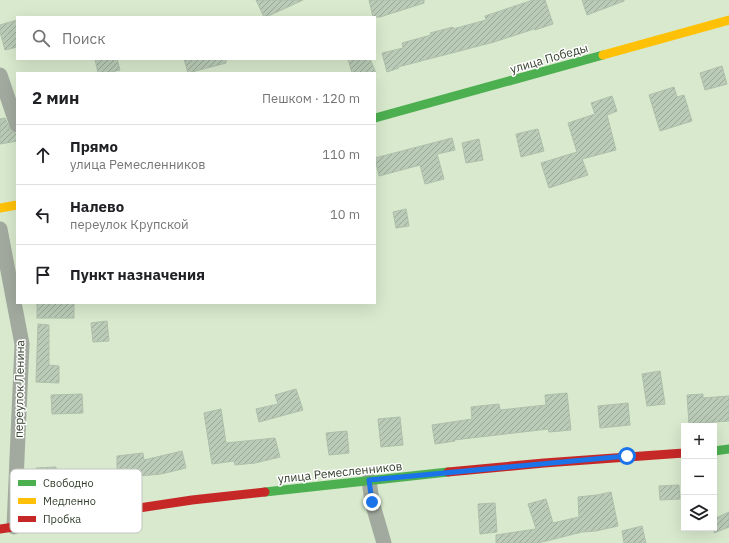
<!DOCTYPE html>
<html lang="ru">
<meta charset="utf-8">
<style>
:root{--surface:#fff;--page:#f6f6f6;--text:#202124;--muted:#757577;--line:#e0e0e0}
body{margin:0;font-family:"IBM Plex Sans",sans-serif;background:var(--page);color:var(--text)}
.controls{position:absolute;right:12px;bottom:12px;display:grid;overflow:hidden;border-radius:0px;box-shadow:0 4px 16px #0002}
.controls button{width:36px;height:36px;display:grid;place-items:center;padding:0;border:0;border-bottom:1px solid var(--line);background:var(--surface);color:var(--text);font:20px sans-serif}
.stop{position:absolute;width:12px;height:12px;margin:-9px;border:3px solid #1a73e8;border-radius:50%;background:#fff}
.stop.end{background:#1a73e8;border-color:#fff;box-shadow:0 1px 4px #0008}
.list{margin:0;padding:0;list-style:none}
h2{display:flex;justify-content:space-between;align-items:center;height:52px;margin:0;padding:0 16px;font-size:17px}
h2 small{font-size:13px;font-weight:400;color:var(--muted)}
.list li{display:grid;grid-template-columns:26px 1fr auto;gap:12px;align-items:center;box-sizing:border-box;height:60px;padding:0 16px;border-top:1px solid var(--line)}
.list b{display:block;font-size:15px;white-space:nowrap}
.list p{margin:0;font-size:13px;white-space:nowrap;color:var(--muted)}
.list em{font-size:13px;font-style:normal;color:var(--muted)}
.icon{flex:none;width:22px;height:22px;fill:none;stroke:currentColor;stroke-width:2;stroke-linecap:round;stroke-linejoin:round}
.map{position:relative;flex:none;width:729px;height:543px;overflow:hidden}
.search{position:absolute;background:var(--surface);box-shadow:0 4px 16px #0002;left:16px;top:16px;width:360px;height:44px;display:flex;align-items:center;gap:10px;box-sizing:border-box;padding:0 14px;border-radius:0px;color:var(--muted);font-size:15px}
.panel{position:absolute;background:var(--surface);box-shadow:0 4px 16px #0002;left:16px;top:72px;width:360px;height:232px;border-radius:0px}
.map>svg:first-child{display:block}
</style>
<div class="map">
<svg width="729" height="543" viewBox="0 0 729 543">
<defs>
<pattern id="building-hatch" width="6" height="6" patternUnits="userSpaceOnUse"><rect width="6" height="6" fill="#baccb8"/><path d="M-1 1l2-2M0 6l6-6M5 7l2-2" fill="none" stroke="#98a796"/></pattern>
</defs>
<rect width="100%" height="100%" fill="#d8e9cd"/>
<g fill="url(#building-hatch)" stroke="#aebfab">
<path d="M256,0H303L266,17H264Z"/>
<path d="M369,0H424V3L380,17H373Z"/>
<path d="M533,0H545L553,24L535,30L534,29L494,42L398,67L399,68L387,72L382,53L403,48L402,43L431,35L430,33L453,27V29L486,20L485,16Z"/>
<path d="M582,0H624V1L587,15Z"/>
<path d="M17,20V47L5,50L0,32V25Z"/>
<path d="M95,59H117L120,70L107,73H98Z"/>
<path d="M184,59H226V63L188,73Z"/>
<path d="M348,59H370L376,73H352Z"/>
<path d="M722,66L727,84L705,90L700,73Z"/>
<path d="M674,87L677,97L684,95L692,121L660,131L649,95Z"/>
<path d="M612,96L617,111L607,115L616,150L582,159L588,175L549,188L541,163L577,152L568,123L595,114L591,103Z"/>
<path d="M5,118L11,131L17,134V141L0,144V119Z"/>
<path d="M538,129L544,151L521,157L516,134Z"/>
<path d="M452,138L455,150L437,154L444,179L425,184L420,165L379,176L375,158Z"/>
<path d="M479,139L483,160L466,163L462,143Z"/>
<path d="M406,209L409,226L396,228L393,212Z"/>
<rect x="37" y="303" width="37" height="15"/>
<path d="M107,321L109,341L93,342L91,323Z"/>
<path d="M38,324L49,325V365L59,366V383L36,382Z"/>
<path d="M660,371L665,404L647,406L642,374Z"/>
<path d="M296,389L303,410L259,422L256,409L278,404L275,395Z"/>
<path d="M567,393L571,430L549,432L548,429L454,440L455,441L435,444L432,425L472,419L471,407L499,404L500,410L546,405L545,395Z"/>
<path d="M82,394L83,413L52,414L51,395Z"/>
<path d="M703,394V398L729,396V421L689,424L687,395Z"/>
<path d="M628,403L630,425L600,428L598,406Z"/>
<path d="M221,409L226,443L275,438L280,457L255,463L235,465L234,461L212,464L204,413Z"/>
<path d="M400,417L403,445L381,447L378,419Z"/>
<path d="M347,431L349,453L329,455L326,433Z"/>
<path d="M182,451L186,468L161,474L128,477L127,468L117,469V456L143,453L144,460Z"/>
<path d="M56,467L57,488L37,490L36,468Z"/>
<path d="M679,485L680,499L660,500L659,486Z"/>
<path d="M611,492L618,526L596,531L582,532L538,543H496V535L536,529L528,504L546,499L553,523L579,517L578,497L597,495Z"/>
<path d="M495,503L497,532L480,534L478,504Z"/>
<path d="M729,512V527L714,533V519Z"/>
<path d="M642,526L646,543H624L622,531Z"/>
</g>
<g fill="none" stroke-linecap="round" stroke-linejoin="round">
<g stroke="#a2a99e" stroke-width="15">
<path d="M0,75L17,125"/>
<path d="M0,229L22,344L14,527"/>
<path d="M369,480L372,502L384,543"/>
</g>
<g stroke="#4caf50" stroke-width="9">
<path d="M375,118L603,55"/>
<path d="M714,451L729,449"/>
<path d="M265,492L448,472"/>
</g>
<g stroke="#ffc107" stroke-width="9">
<path d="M603,55L729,20"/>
<path d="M0,208L17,205"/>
</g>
<g stroke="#c62828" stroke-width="9">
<path d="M448,472L544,463L684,453"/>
<path d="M0,529L192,500L265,492"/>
</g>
</g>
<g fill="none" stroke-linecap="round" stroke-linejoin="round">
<path stroke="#1a73e8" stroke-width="5" d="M372,502L369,480L627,456"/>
</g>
<g text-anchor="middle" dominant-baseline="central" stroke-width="3" stroke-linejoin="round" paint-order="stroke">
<g font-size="12" fill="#333f2b" stroke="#fff">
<text transform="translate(549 58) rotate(-16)">улица Победы</text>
<text transform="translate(19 389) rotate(-89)">переулок Ленина</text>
<text transform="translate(340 472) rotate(-6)">улица Ремесленников</text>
</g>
</g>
<rect x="10" y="469" width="132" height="64" rx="6" fill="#fff" stroke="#c2c5bf" stroke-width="1"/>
<rect x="18" y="480" width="18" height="6" fill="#4caf50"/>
<rect x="18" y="498" width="18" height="6" fill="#ffc107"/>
<rect x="18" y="516" width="18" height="6" fill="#c62828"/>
<g font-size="11" fill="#333f2b">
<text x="43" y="487">Свободно</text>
<text x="43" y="505">Медленно</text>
<text x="43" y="523">Пробка</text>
</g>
</svg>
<div class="controls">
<button>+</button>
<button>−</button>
<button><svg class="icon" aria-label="layers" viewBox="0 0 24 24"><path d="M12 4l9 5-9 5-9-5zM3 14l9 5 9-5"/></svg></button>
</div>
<div class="stop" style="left:627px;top:456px"></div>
<div class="stop end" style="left:372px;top:502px"></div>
<div class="search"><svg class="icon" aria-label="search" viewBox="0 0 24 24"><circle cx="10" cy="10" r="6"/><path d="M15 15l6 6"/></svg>Поиск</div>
<section class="panel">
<h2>2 мин<small>Пешком · 120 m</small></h2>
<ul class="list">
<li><svg class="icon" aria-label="ahead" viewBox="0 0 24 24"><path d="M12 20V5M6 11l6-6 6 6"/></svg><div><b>Прямо</b><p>улица Ремесленников</p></div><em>110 m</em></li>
<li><svg class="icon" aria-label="left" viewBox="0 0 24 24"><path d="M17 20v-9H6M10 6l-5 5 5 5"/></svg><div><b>Налево</b><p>переулок Крупской</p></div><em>10 m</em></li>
<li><svg class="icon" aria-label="arrive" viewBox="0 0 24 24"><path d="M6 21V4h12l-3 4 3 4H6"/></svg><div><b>Пункт назначения</b></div></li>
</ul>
</section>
</div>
